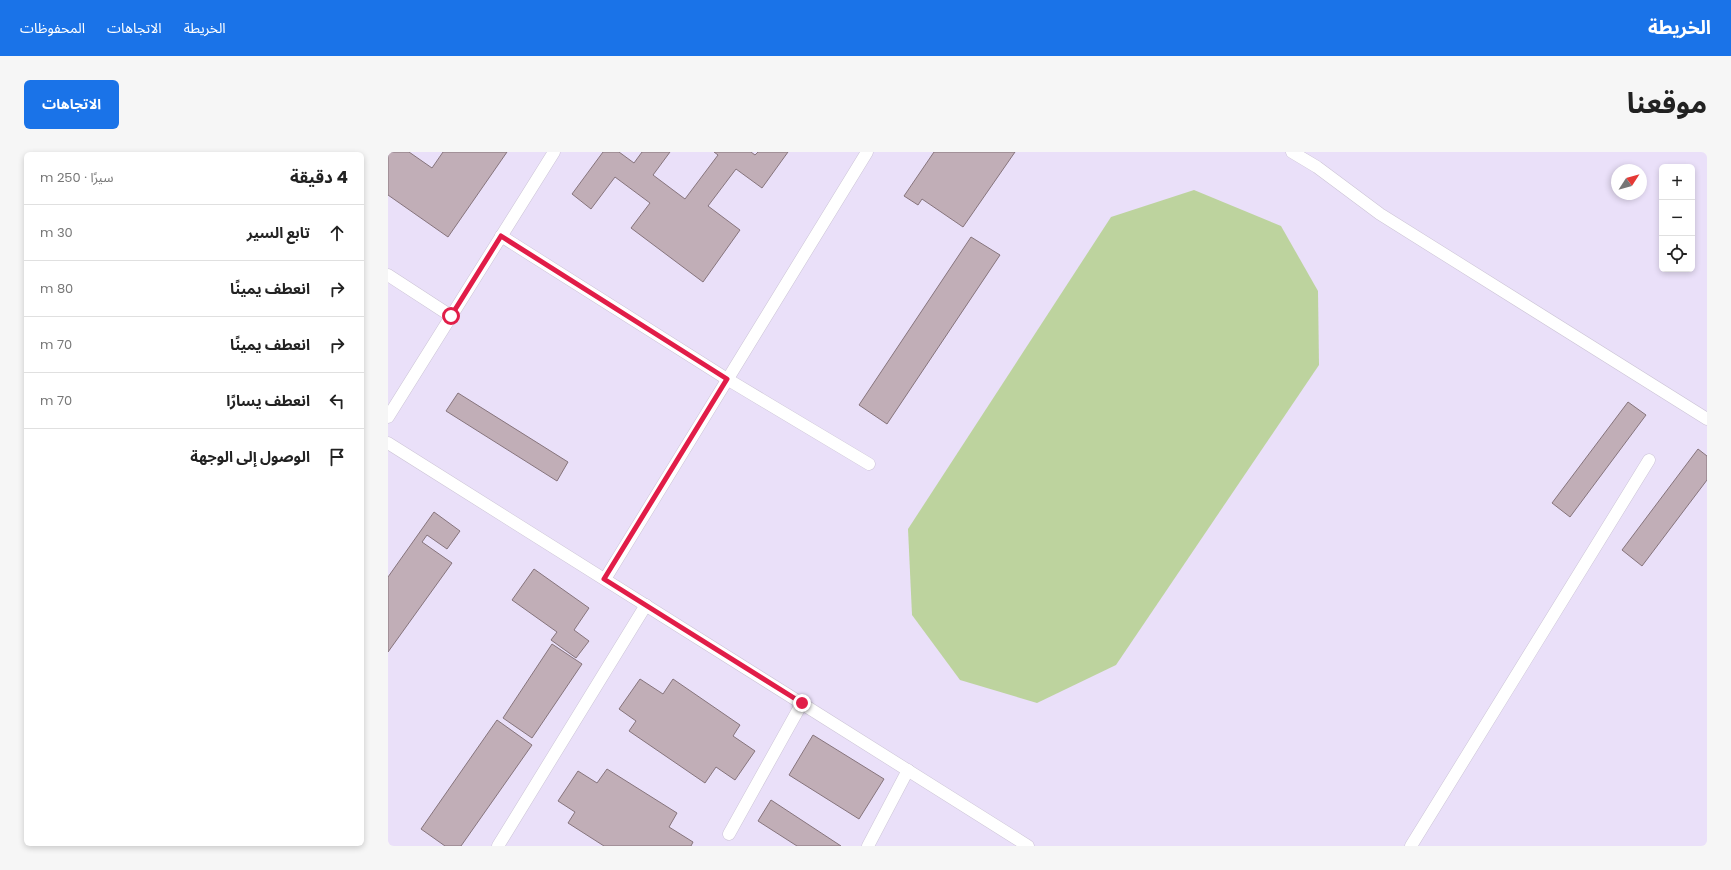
<!DOCTYPE html>
<html lang="ar">
<meta charset="utf-8">
<style>
:root{--surface:#fff;--page:#f6f6f6;--text:#222;--muted:#767676;--line:#e0e0e0;--accent:#1a73e8}
body{margin:0;font-family:Poppins,"Noto Sans Arabic",sans-serif;background:var(--page);color:var(--text);direction:rtl}
.controls{position:absolute;right:12px;top:12px;display:grid;overflow:hidden;border-radius:6px;box-shadow:0 2px 6px #0003}
.controls button{width:36px;height:36px;display:grid;place-items:center;padding:0;border:0;border-bottom:1px solid var(--line);background:var(--surface);color:var(--text);font:20px sans-serif}
.compass{position:absolute;left:1223px;top:12px;width:36px;height:36px;border-radius:50%;background:var(--surface);box-shadow:0 2px 6px #0003;rotate:54deg}
.stop{position:absolute;width:12px;height:12px;margin:-9px;border:3px solid #e11d48;border-radius:50%;background:#fff}
.stop.end{background:#e11d48;border-color:#fff;box-shadow:0 1px 4px #0008}
.list{margin:0;padding:0;list-style:none}
h2{display:flex;justify-content:space-between;align-items:center;height:52px;margin:0;padding:0 16px;font-size:17px}
h2 small{font-size:13px;font-weight:400;color:var(--muted)}
.list li{display:grid;grid-template-columns:26px 1fr auto;gap:12px;align-items:center;box-sizing:border-box;height:56px;padding:0 16px;border-top:1px solid var(--line)}
.list b{display:block;font-size:15px;white-space:nowrap}
.list em{font-size:13px;font-style:normal;color:var(--muted)}
.icon{flex:none;width:22px;height:22px;fill:none;stroke:currentColor;stroke-width:2;stroke-linecap:round;stroke-linejoin:round}
.map{position:relative;flex:none;width:1319px;height:694px;overflow:hidden;direction:ltr;border-radius:6px}
header{display:flex;align-items:center;gap:24px;box-sizing:border-box;height:56px;padding:0 20px;background:var(--accent);color:#fff}
header strong{font-size:19px}
nav{display:flex;gap:22px;margin-inline-start:auto;font-size:14px}
.intro{display:flex;align-items:center;justify-content:space-between;box-sizing:border-box;height:96px;padding:0 24px}
h1{margin:0;font-size:28px}
.button{padding:10px 18px;border-radius:6px;background:var(--accent);color:#fff;font-size:14px;font-weight:700}
main{display:flex;gap:24px;padding:0 24px}
aside{flex:1;background:var(--surface);border-radius:6px;box-shadow:0 2px 6px #0003}
.map>svg:first-child{display:block}
</style>
<header>
<strong>الخريطة</strong>
<nav><a>الخريطة</a><a>الاتجاهات</a><a>المحفوظات</a></nav>
</header>
<div class="intro"><h1>موقعنا</h1><a class="button">الاتجاهات</a></div>
<main>
<div class="map">
<svg width="1319" height="694" viewBox="0 0 1319 694">
<rect width="100%" height="100%" fill="#f4eefd"/>
<path fill="#eae0f9" fill-rule="evenodd" d="M0,0H1319V694H0ZM1274,15H1304V117H1274ZM1229,18H1253V42H1229Z"/>
<path fill="#bdd39e" d="M806,38L893,74L930,139L931,213L728,513L649,551L572,528L524,463L520,377L723,65Z"/>
<g fill="#c1aeb7" stroke="#86747c">
<path d="M0,0H21L44,16L55,0H119L60,85L0,43Z"/>
<path d="M215,0H231L246,11L254,0H282L265,23L297,47L330,3L326,0H363L367,3L370,0H400L374,36L348,17L320,54L352,78L315,130L243,76L262,51L227,25L203,57L184,42Z"/>
<path d="M546,0H627L575,75L534,47L530,53L516,44Z"/>
<path d="M583,85L612,103L499,272L471,253Z"/>
<path d="M70,241L180,310L169,329L58,259Z"/>
<path d="M1240,250L1258,263L1182,365L1164,351Z"/>
<path d="M1310,297L1319,304V328L1254,414L1234,398Z"/>
<path d="M46,360L72,379L59,397L39,383L34,390L64,411L0,500V425Z"/>
<path d="M146,417L201,456L186,478L201,489L188,506L163,488L169,480L124,448Z"/>
<path d="M164,492L194,512L144,586L115,566Z"/>
<path d="M252,527L275,542L285,527L352,573L345,584L367,599L347,628L328,615L317,631L241,579L248,569L231,557Z"/>
<path d="M109,568L144,593L73,694H57L33,677Z"/>
<path d="M425,583L496,627L471,667L401,623Z"/>
<path d="M219,617L289,661L281,675L305,690L303,694H216L180,671L187,660L170,649L190,619L209,631Z"/>
<path d="M383,648L453,694H409L370,669Z"/>
</g>
<g fill="none" stroke-linecap="round" stroke-linejoin="round">
<defs>
<g id="lane">
<path d="M904,0L929,15L992,62L1319,267"/>
<path d="M113,84L339,227L481,312"/>
<path d="M0,123L63,164"/>
<path d="M0,265L166,0"/>
<path d="M0,291L640,694"/>
<path d="M217,427L479,0"/>
<path d="M341,682L414,551"/>
<path d="M110,694L258,453"/>
<path d="M480,694L520,618"/>
<path d="M1023,694L1261,308"/>
</g>
</defs>
<use href="#lane" stroke="#ccc4d6" stroke-width="13"/>
<use href="#lane" stroke="#fff" stroke-width="12"/>
</g>
<g fill="none" stroke-linecap="round" stroke-linejoin="round">
<path stroke="#e11d48" stroke-width="5" d="M63,164L113,84L339,227L216,427L414,551"/>
</g>
</svg>
<div class="controls">
<button>+</button>
<button>−</button>
<button><svg class="icon" aria-label="locate" viewBox="0 0 24 24"><circle cx="12" cy="12" r="6"/><path d="M12 2v4M12 18v4M2 12h4M18 12h4"/></svg></button>
</div>
<svg class="compass" viewBox="-18 -18 36 36"><path d="M0-13l5 13h-10z" fill="#e53935"/><path d="M0 13l5-13h-10z" fill="#767676"/></svg>
<div class="stop" style="left:63px;top:164px"></div>
<div class="stop end" style="left:414px;top:551px"></div>
</div>
<aside>
<h2>4 دقيقة<small>سيرًا · 250 m</small></h2>
<ul class="list">
<li><svg class="icon" aria-label="ahead" viewBox="0 0 24 24"><path d="M12 20V5M6 11l6-6 6 6"/></svg><div><b>تابع السير</b></div><em>30 m</em></li>
<li><svg class="icon" aria-label="right" viewBox="0 0 24 24"><path d="M7 20v-9h11M14 6l5 5-5 5"/></svg><div><b>انعطف يمينًا</b></div><em>80 m</em></li>
<li><svg class="icon" aria-label="right" viewBox="0 0 24 24"><path d="M7 20v-9h11M14 6l5 5-5 5"/></svg><div><b>انعطف يمينًا</b></div><em>70 m</em></li>
<li><svg class="icon" aria-label="left" viewBox="0 0 24 24"><path d="M17 20v-9H6M10 6l-5 5 5 5"/></svg><div><b>انعطف يسارًا</b></div><em>70 m</em></li>
<li><svg class="icon" aria-label="arrive" viewBox="0 0 24 24"><path d="M6 21V4h12l-3 4 3 4H6"/></svg><div><b>الوصول إلى الوجهة</b></div></li>
</ul>
</aside>
</main>
